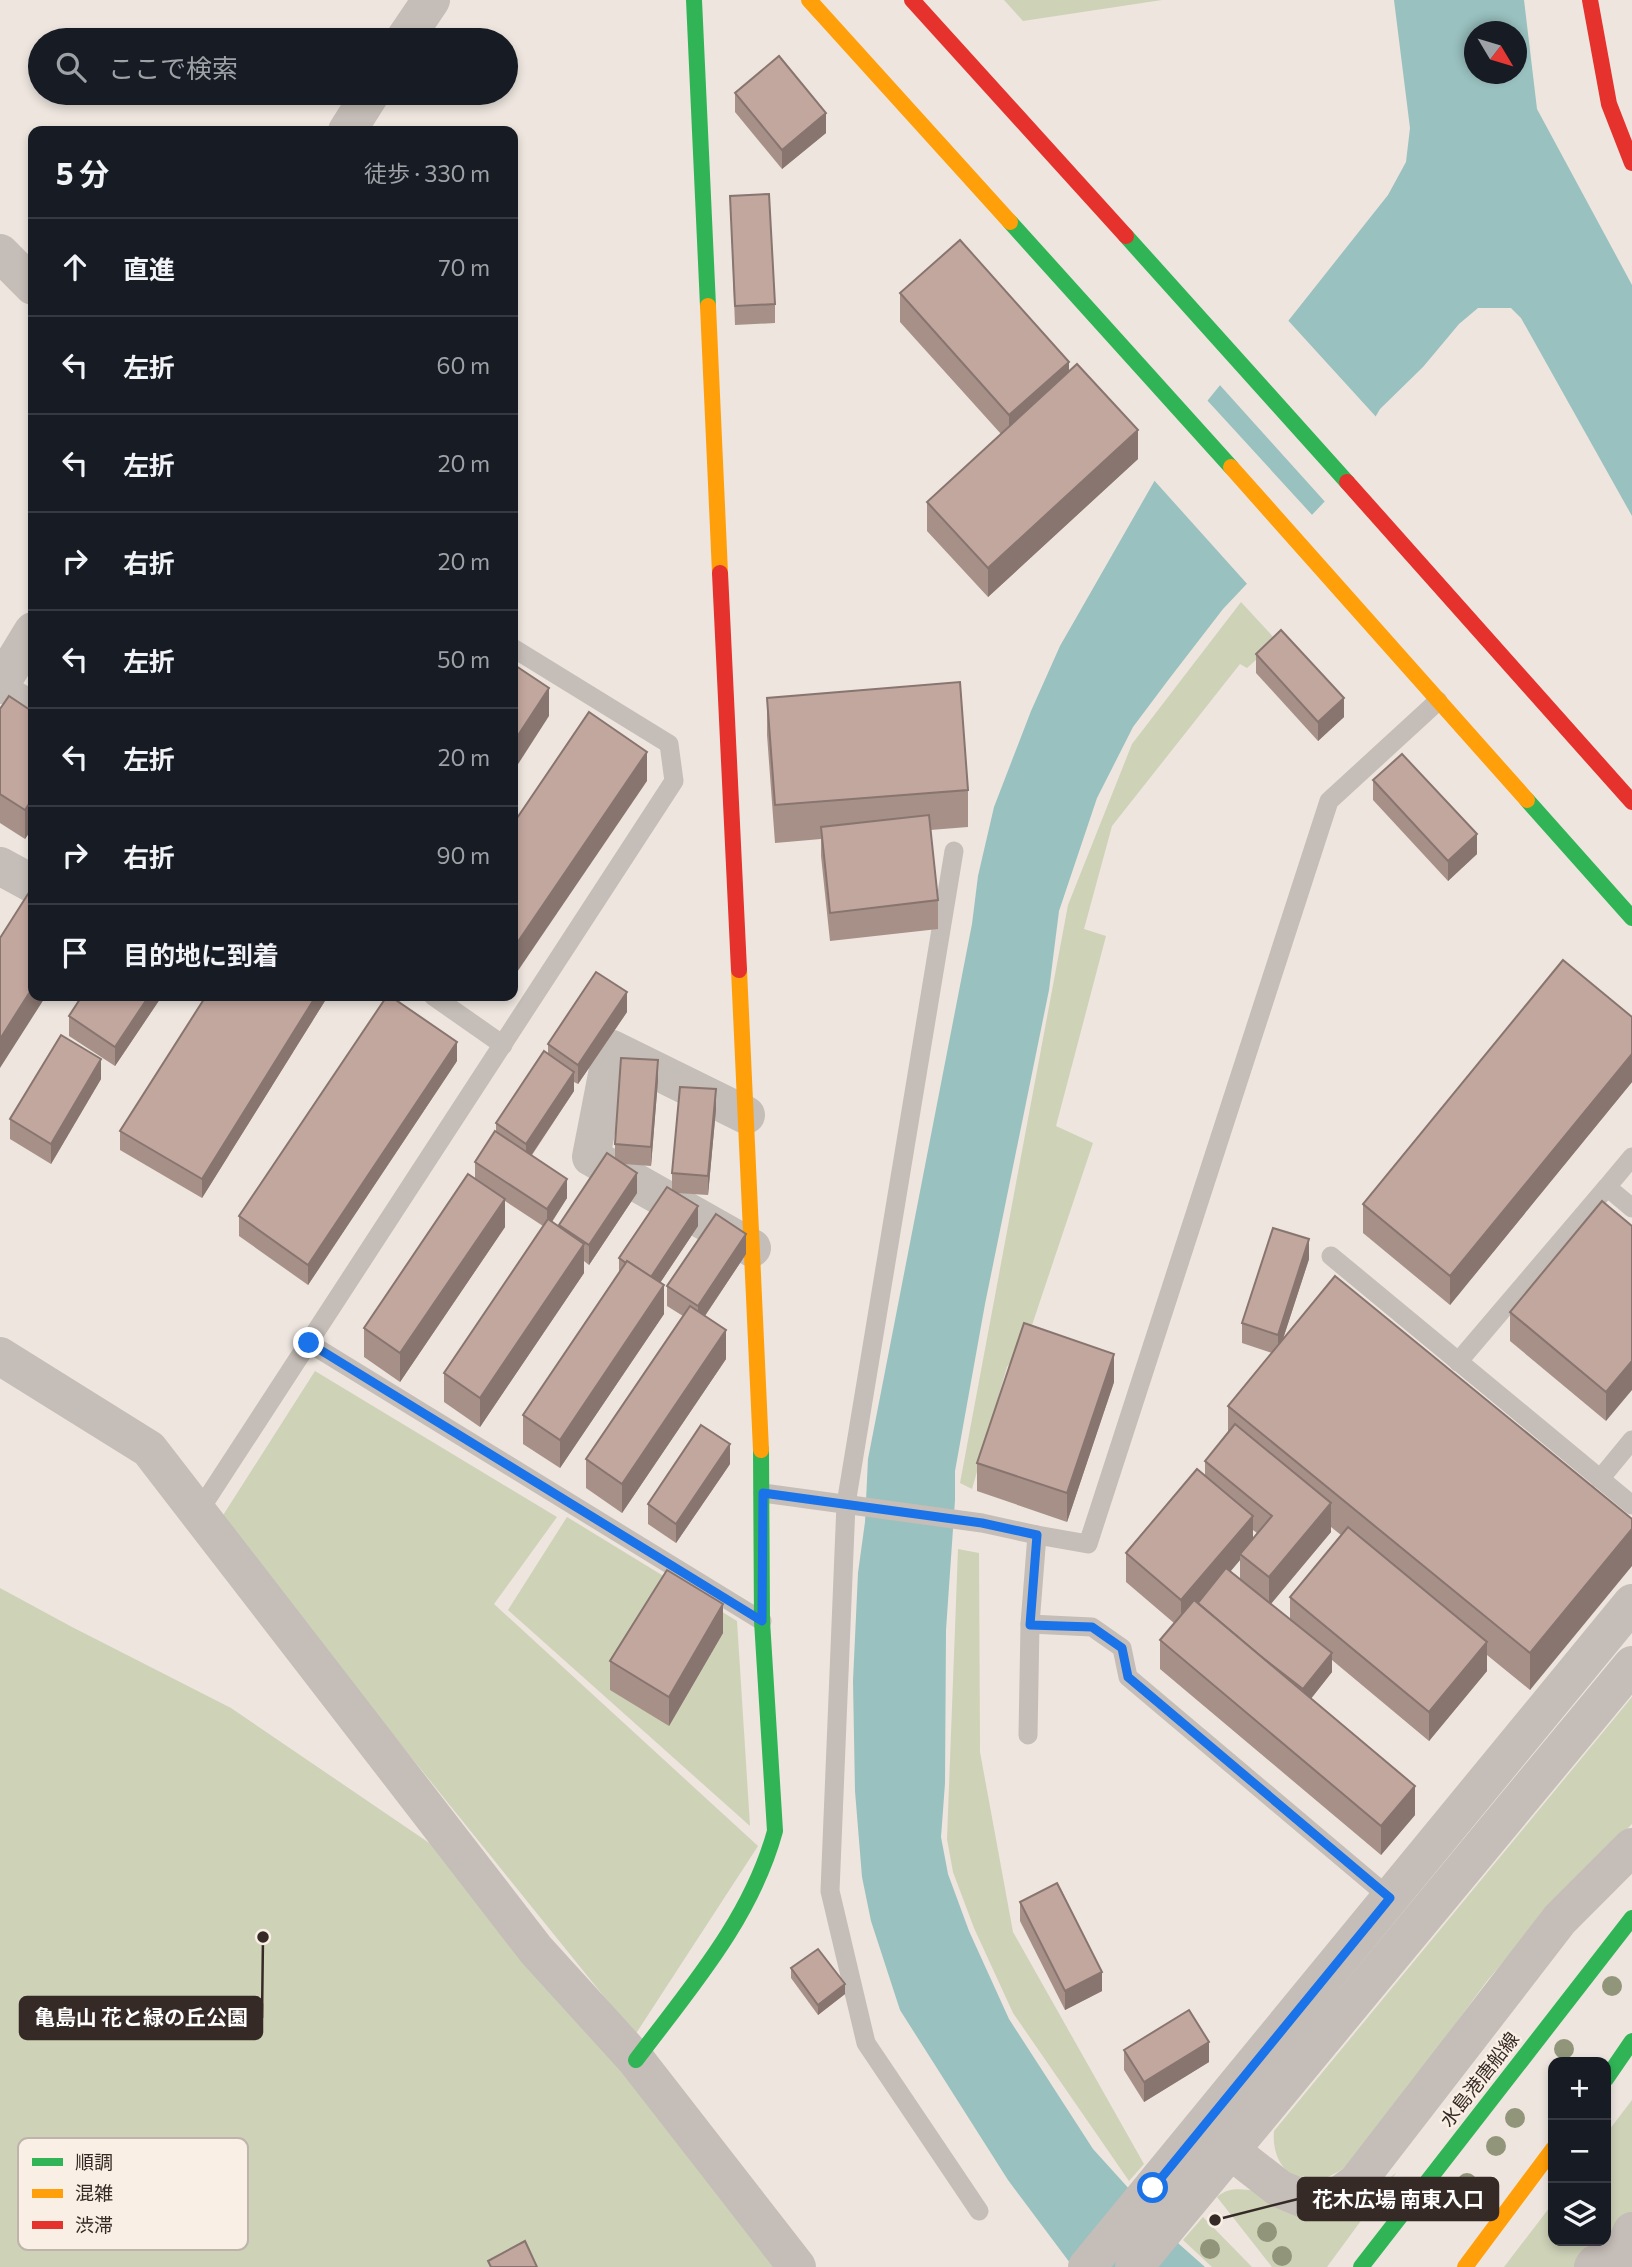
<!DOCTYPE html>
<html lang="ja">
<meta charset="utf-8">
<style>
:root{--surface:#171b24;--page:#20242c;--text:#f1f3f6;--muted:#9ea1a6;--line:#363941}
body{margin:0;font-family:Commissioner,"Noto Sans JP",sans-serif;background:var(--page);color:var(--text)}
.controls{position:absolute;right:21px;bottom:21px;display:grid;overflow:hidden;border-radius:14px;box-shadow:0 4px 10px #0003}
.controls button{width:63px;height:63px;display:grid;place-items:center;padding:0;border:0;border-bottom:2px solid var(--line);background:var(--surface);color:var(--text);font:35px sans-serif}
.compass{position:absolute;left:1464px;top:21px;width:63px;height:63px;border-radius:50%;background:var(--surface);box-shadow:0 4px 10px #0003;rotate:128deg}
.stop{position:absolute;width:21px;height:21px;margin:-16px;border:5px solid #1a73e8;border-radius:50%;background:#fff}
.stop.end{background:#1a73e8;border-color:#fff;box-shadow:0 2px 7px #0008}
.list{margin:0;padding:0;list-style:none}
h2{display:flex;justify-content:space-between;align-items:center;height:91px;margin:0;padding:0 28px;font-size:30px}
h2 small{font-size:23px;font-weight:400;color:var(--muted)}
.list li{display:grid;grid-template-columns:46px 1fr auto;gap:21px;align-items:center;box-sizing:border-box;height:98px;padding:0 28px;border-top:2px solid var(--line)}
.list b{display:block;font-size:26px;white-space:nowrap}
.list em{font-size:23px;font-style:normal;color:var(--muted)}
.icon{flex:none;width:38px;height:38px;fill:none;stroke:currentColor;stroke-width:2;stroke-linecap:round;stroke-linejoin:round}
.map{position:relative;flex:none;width:1632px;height:2267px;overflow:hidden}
.search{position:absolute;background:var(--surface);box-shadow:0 4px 10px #0003;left:28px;top:28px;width:490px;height:77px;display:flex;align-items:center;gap:18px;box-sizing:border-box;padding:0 24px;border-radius:38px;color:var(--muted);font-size:26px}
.panel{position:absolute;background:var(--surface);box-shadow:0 4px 10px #0003;left:28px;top:126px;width:490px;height:875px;border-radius:14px}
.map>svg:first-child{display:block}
</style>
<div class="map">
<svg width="1632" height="2267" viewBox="0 0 1632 2267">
<rect width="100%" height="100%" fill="#ede5de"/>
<g fill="#ced2b7">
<path d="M1004,0H1162L1023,21Z"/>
<path d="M1241,602L1277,641L1247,668L1240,664L1112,826L1084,929L1106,936L1056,1126L1093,1143L1027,1340L1007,1367L972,1489L960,1483L1068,905L1132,744Z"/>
<path d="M315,1371L557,1517L494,1604L758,1846L635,2035L220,1520Z"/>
<path d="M567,1517L737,1621L750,1826L508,1610Z"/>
<path d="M958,1549L979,1553L980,1752L1013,1932L1144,2164L1129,2181L1013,2013L974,1928L953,1872L947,1839Z"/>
<path d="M0,1588L72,1627L231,1708L441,1851L517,1924L774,2267H0Z"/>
<path d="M1632,1697V1824L1563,1892L1487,1981L1354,2161C1346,2166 1339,2172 1330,2176C1295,2190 1271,2165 1274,2131Z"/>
<path d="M1632,2100V2267H1504L1553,2203V2241H1606V2134Z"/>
<path d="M1396,2173L1327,2267H1272L1217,2197C1229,2187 1241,2189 1256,2191L1368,2194Z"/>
<path d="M1203,2217L1252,2267H1212L1183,2240Z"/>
</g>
<path fill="#99c1bf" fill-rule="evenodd" d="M1394,0H1524L1537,109L1632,285V516L1521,318L1511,308H1478L1459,324L1423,367L1380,409L1327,499L1223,609L1169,679L1133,727L1097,798L1059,911L1049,990L985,1304L955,1471V1500L946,1630L945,1783L941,1837L948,1874L969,1931L1009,2019L1093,2149L1179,2244L1205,2267H1073L1008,2180L900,2010L871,1921L862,1877L855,1791L853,1681L858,1573L865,1522L868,1459L972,924L978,876L994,807L1031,711L1060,646L1155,480L1208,400L1221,384L1281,330L1388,195L1406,162L1410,128ZM1474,32H1516V74H1474Z"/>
<g fill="#ede5de">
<path d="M1285,317L1378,419L1327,504L1218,383L1278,328Z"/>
<path d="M1206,399L1314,517L1249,586L1152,478Z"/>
</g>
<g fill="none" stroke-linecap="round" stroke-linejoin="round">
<g stroke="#c5bdb7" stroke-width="19">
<path d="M2,682L33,700"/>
<path d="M954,851L846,1504L830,1891L866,2043L979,2211"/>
<path d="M433,996L503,1045"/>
<path d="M1632,1157L1607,1187L1632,1208"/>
<path d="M1331,1256L1632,1505"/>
<path d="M309,1343L762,1621"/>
<path d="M1458,1362L1607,1187"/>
<path d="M1600,1479L1632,1440"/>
<path d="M763,1493L982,1523L1037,1535"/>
<path d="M199,1511L674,781L669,744L513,648"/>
<path d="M1030,1624L1092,1627L1122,1648L1128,1677L1390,1898"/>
<path d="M1028,1735L1030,1624L1037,1535L1088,1544L1329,801L1438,701"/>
</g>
<g stroke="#c5bdb7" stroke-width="38">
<path d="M404,40L431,0"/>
<path d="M347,131L371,93"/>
<path d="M0,253L33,286"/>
<path d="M0,685L33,631"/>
<path d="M0,866L33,884"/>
<path d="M746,1115L612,1049L591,1157L752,1248"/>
<path d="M0,1356L149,1449L536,1950L636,2060L797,2267"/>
<path d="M1230,2150L1280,2189L1304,2199L1337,2197L1357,2182L1560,1919L1632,1847"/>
<path d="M1087,2267L1632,1603"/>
<path d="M1134,2267L1632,1665"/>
<path d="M1593,2267L1595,2264L1619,2260L1632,2231"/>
</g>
<g stroke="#30b455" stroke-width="16">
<path d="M694,0L708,306"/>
<path d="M1010,222L1231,467"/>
<path d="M1126,236L1347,482"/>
<path d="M1527,800L1632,918"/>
<path d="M636,2060C690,1988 751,1919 775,1831L762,1621L761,1450"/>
<path d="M1606,2079L1632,2041"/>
<path d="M1361,2267L1632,1918"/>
</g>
<g stroke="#ff9f0a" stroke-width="16">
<path d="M809,0L1010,222"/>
<path d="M708,306L720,573"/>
<path d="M1231,467L1527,800"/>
<path d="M739,970L761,1450"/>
<path d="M1465,2267L1553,2149"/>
</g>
<g stroke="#e5322d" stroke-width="16">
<path d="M912,0L1126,236"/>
<path d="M1590,0L1609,104L1632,163"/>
<path d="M1347,482L1632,802"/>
<path d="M720,573L739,970"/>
</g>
</g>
<g fill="#91967a">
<circle cx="1612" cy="1986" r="10"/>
<circle cx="1564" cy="2049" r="10"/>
<circle cx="1515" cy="2118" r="10"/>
<circle cx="1496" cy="2146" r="10"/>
<circle cx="1467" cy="2183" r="10"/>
<circle cx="1446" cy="2211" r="10"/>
<circle cx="1267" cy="2232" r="10"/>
<circle cx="1210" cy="2249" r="10"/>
<circle cx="1282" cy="2256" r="10"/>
</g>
<g fill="#a79088" fill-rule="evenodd">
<path d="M735,93L826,133L782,169L735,112Z"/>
<path d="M730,196L775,304V323L735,325Z"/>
<path d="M900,293L1069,371L1138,459L988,597L927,531V502L1001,434L900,322Z"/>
<path d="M1256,654L1344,717L1318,741L1256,673Z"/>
<path d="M767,698L968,790V827L930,830L938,900V929L830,941L821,856V839L775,843L767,735Z"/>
<path d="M0,709L33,712V827L25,839L0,823Z"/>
<path d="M1373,780L1477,854L1448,881L1373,800Z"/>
<path d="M162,996L115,1066L69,1036V1016Z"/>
<path d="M206,996H328L202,1198L120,1150V1131Z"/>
<path d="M627,1012L578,1084L574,1082V1091L532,1155L567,1198L552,1222L559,1227V1225L615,1158V1144L658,1080L651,1166L624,1164L637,1193L589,1265L584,1261V1273L480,1427L444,1402V1373L543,1226L505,1201V1227L400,1382L364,1357V1328L475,1179V1162L496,1132V1123L548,1054V1044Z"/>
<path d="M1632,1017V1082L1450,1305L1363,1233V1204Z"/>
<path d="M457,1061L308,1285L239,1236V1216Z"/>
<path d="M101,1079L51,1164L10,1139V1119Z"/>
<path d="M716,1109L708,1195L677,1193L698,1226L660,1283L664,1314L560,1468L523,1444V1415L619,1273V1258L672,1190V1173Z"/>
<path d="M1632,1226L1606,1421L1510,1341V1312Z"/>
<path d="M746,1254L705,1316L726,1359L622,1513L586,1488V1459L683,1316L667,1306V1286Z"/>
<path d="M1309,1259L1283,1339L1632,1519L1530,1690L1487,1655V1671L1429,1741L1332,1660V1672L1311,1698L1415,1815L1381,1855L1160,1669V1640L1174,1623L1126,1582V1553L1205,1475V1461L1228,1433V1406L1272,1353L1242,1343V1323ZM1331,1527L1341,1535L1290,1597V1620L1271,1604L1331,1532ZM1253,1530L1257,1533L1253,1538ZM1240,1560V1580L1230,1572Z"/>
<path d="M1114,1382L1067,1522L977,1491V1463Z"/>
<path d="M730,1464L676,1543L648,1524V1504Z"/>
<path d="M723,1633L669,1726L610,1690V1661Z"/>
<path d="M1020,1902L1102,1991L1065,2010L1020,1921Z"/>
<path d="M791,1968L845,1994L818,2015L791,1978Z"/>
<path d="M1124,2050L1209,2062L1144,2102L1124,2070Z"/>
</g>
<g fill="#88756f">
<path d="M826,113V133L782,169V150Z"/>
<path d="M1069,362V391L1009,444V415Z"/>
<path d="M1138,430V459L988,597V568Z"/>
<path d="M549,688V716L513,772V743Z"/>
<path d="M1344,698V717L1318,741V722Z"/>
<path d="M647,752V781L513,978V949Z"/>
<path d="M33,798V827L25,839V810Z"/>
<path d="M1477,834V854L1448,881V861Z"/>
<path d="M33,987V996H46L0,1068V1039Z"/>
<path d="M627,992V1012L578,1084V1065Z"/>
<path d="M149,996H162L115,1066V1047Z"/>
<path d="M316,996H328L202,1198V1179Z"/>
<path d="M457,1042V1061L308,1285V1265Z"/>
<path d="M1632,1054V1082L1450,1305V1276Z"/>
<path d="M101,1059V1079L51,1164V1144Z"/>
<path d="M658,1060V1080L651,1166V1147Z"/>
<path d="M574,1072V1091L526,1163V1144Z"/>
<path d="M716,1089V1109L708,1195V1176Z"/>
<path d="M637,1173V1193L589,1265V1245Z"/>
<path d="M567,1179V1198L547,1229V1209Z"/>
<path d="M505,1199V1227L400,1382V1353Z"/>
<path d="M698,1206V1226L650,1298V1279Z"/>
<path d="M746,1234V1254L698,1326V1306Z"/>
<path d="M1309,1239V1259L1278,1354V1335Z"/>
<path d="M584,1244V1273L480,1427V1398Z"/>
<path d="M664,1285V1314L560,1468V1440Z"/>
<path d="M726,1330V1359L622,1513V1484Z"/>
<path d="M1114,1354V1382L1067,1522V1493Z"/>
<path d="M1632,1361V1390L1606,1421V1392Z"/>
<path d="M730,1444V1464L676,1543V1524Z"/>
<path d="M1331,1503V1532L1269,1606V1577Z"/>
<path d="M1253,1516V1544L1240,1554V1560L1181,1629V1600Z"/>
<path d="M1632,1529V1566L1530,1690V1653Z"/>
<path d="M723,1604V1633L669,1726V1697Z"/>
<path d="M1487,1642V1671L1429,1741V1712Z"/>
<path d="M1332,1653V1672L1303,1709V1689Z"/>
<path d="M1415,1786V1815L1381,1855V1826Z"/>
<path d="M1102,1972V1991L1065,2010V1991Z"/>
<path d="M845,1984V1994L818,2015V2005Z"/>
<path d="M1209,2042V2062L1144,2102V2082Z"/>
</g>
<g fill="#c2a79e" stroke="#88756f" stroke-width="2">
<path d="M779,56L826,113L782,150L735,93Z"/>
<path d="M769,194L775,304L735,306L730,196Z"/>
<path d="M960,240L1069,362L1009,415L900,293Z"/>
<path d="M1077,364L1138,430L988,568L927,502Z"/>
<path d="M1281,630L1344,698L1318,722L1256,654Z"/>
<path d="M513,664L549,688L513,743Z"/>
<path d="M960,682L968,790L775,805L767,698Z"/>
<path d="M9,696L33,712V798L25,810L0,794V709Z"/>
<path d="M589,712L647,752L513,949V824Z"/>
<path d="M1402,754L1477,834L1448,861L1373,780Z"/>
<path d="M929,815L938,900L830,913L821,827Z"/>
<path d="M28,894L33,897V987L0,1039V938Z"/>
<path d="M1563,960L1632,1017V1054L1450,1276L1363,1204Z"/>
<path d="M596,972L627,992L578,1065L548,1044Z"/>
<path d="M82,996H149L115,1047L69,1016Z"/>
<path d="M206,996H316L202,1179L120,1131Z"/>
<path d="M387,996H390L457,1042L308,1265L239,1216Z"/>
<path d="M61,1035L101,1059L51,1144L10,1119Z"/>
<path d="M544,1051L574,1072L526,1144L496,1123Z"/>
<path d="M621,1058L658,1060L651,1147L615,1144Z"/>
<path d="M680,1087L716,1089L708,1176L672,1173Z"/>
<path d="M495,1131L567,1179L547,1209L475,1162Z"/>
<path d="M607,1153L637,1173L589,1245L559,1225Z"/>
<path d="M468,1174L505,1199L400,1353L364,1328Z"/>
<path d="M667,1187L698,1206L651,1277L627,1261L626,1263L619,1258Z"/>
<path d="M1602,1201L1632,1226V1361L1606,1392L1510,1312Z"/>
<path d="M716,1214L746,1234L698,1306L667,1286Z"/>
<path d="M548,1219L584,1244L480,1398L444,1373Z"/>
<path d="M1273,1228L1309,1239L1278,1335L1242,1323Z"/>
<path d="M627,1261L664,1285L560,1440L523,1415Z"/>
<path d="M1335,1276L1632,1519V1529L1530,1653L1228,1406Z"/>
<path d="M690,1306L726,1330L622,1484L586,1459Z"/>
<path d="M1024,1323L1114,1354L1067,1493L977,1463Z"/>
<path d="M1235,1424L1331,1503L1269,1577L1240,1554L1272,1516L1205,1461Z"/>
<path d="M701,1425L730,1444L676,1524L648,1504Z"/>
<path d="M1197,1469L1253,1516L1181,1600L1126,1553Z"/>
<path d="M1348,1527L1487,1642L1429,1712L1290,1597Z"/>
<path d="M1226,1568L1332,1653L1303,1689L1259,1655L1198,1603Z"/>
<path d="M667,1570L723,1604L669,1697L610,1661Z"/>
<path d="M1194,1600L1415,1786L1381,1826L1160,1640Z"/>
<path d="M1057,1883L1102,1972L1065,1991L1020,1902Z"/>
<path d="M818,1949L845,1984L818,2005L791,1968Z"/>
<path d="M1189,2010L1209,2042L1144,2082L1124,2050Z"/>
<path d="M525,2241L537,2267H491L488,2261Z"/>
</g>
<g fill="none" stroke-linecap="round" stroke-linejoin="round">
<path stroke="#1a73e8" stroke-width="9" d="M309,1343L762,1621L763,1493L982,1523L1037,1535L1030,1625L1092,1627L1122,1648L1128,1677L1390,1898L1153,2188"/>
</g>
<g text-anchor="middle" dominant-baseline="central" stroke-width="5" stroke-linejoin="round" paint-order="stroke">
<g font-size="19" fill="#362a26" stroke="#faefe4">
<text transform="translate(1479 2079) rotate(-52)">水島港唐船線</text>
</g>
</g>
<rect x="18" y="2138" width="230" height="112" rx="10" fill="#faefe4" stroke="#bfb4ab" stroke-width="2"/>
<rect x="32" y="2158" width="31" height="8" fill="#30b455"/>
<rect x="32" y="2189" width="31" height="9" fill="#ff9f0a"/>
<rect x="32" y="2221" width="31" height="8" fill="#e5322d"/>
<g font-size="19" fill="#362a26">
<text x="75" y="2169">順調</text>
<text x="75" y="2200">混雑</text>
<text x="75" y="2232">渋滞</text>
</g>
<path fill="none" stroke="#362a26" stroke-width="2.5" d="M263 1937L262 2018M1215 2220L1298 2199"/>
<g fill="#362a26" stroke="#faefe4" stroke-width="2.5">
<circle cx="263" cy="1937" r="7"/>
<circle cx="1215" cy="2220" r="7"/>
</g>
<g fill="#362a26" stroke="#362a26" stroke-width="2.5">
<rect x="20" y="1997" width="242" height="42" rx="7"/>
<rect x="1298" y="2178" width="200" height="42" rx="7"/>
</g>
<g font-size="21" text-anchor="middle" font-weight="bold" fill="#fff">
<text x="141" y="2025">亀島山 花と緑の丘公園</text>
<text x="1398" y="2207">花木広場 南東入口</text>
</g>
</svg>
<div class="controls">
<button>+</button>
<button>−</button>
<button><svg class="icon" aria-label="layers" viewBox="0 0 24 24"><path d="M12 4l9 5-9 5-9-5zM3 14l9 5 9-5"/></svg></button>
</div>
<svg class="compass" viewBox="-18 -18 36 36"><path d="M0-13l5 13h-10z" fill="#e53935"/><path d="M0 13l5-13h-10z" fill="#9ea1a6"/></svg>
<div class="stop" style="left:1153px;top:2188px"></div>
<div class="stop end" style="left:309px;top:1343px"></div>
<div class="search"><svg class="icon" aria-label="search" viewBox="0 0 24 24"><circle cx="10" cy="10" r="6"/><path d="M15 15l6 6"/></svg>ここで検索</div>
<section class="panel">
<h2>5 分<small>徒歩 · 330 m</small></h2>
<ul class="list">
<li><svg class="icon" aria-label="ahead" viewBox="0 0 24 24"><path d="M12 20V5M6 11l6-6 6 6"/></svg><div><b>直進</b></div><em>70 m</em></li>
<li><svg class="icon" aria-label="left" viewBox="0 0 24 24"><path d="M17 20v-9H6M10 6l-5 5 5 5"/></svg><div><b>左折</b></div><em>60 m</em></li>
<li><svg class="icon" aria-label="left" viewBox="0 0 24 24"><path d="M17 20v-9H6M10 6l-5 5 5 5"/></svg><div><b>左折</b></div><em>20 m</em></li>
<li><svg class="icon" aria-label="right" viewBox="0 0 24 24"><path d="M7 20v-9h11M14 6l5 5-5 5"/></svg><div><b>右折</b></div><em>20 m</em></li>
<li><svg class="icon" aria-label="left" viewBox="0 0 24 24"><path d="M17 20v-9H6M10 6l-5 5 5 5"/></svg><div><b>左折</b></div><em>50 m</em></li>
<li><svg class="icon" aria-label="left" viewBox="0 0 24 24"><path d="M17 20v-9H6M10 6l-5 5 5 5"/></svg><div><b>左折</b></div><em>20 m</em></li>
<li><svg class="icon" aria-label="right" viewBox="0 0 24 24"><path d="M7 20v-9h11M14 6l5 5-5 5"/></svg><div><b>右折</b></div><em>90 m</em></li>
<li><svg class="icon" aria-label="arrive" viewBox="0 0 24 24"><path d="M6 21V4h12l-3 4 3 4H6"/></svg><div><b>目的地に到着</b></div></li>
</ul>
</section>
</div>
